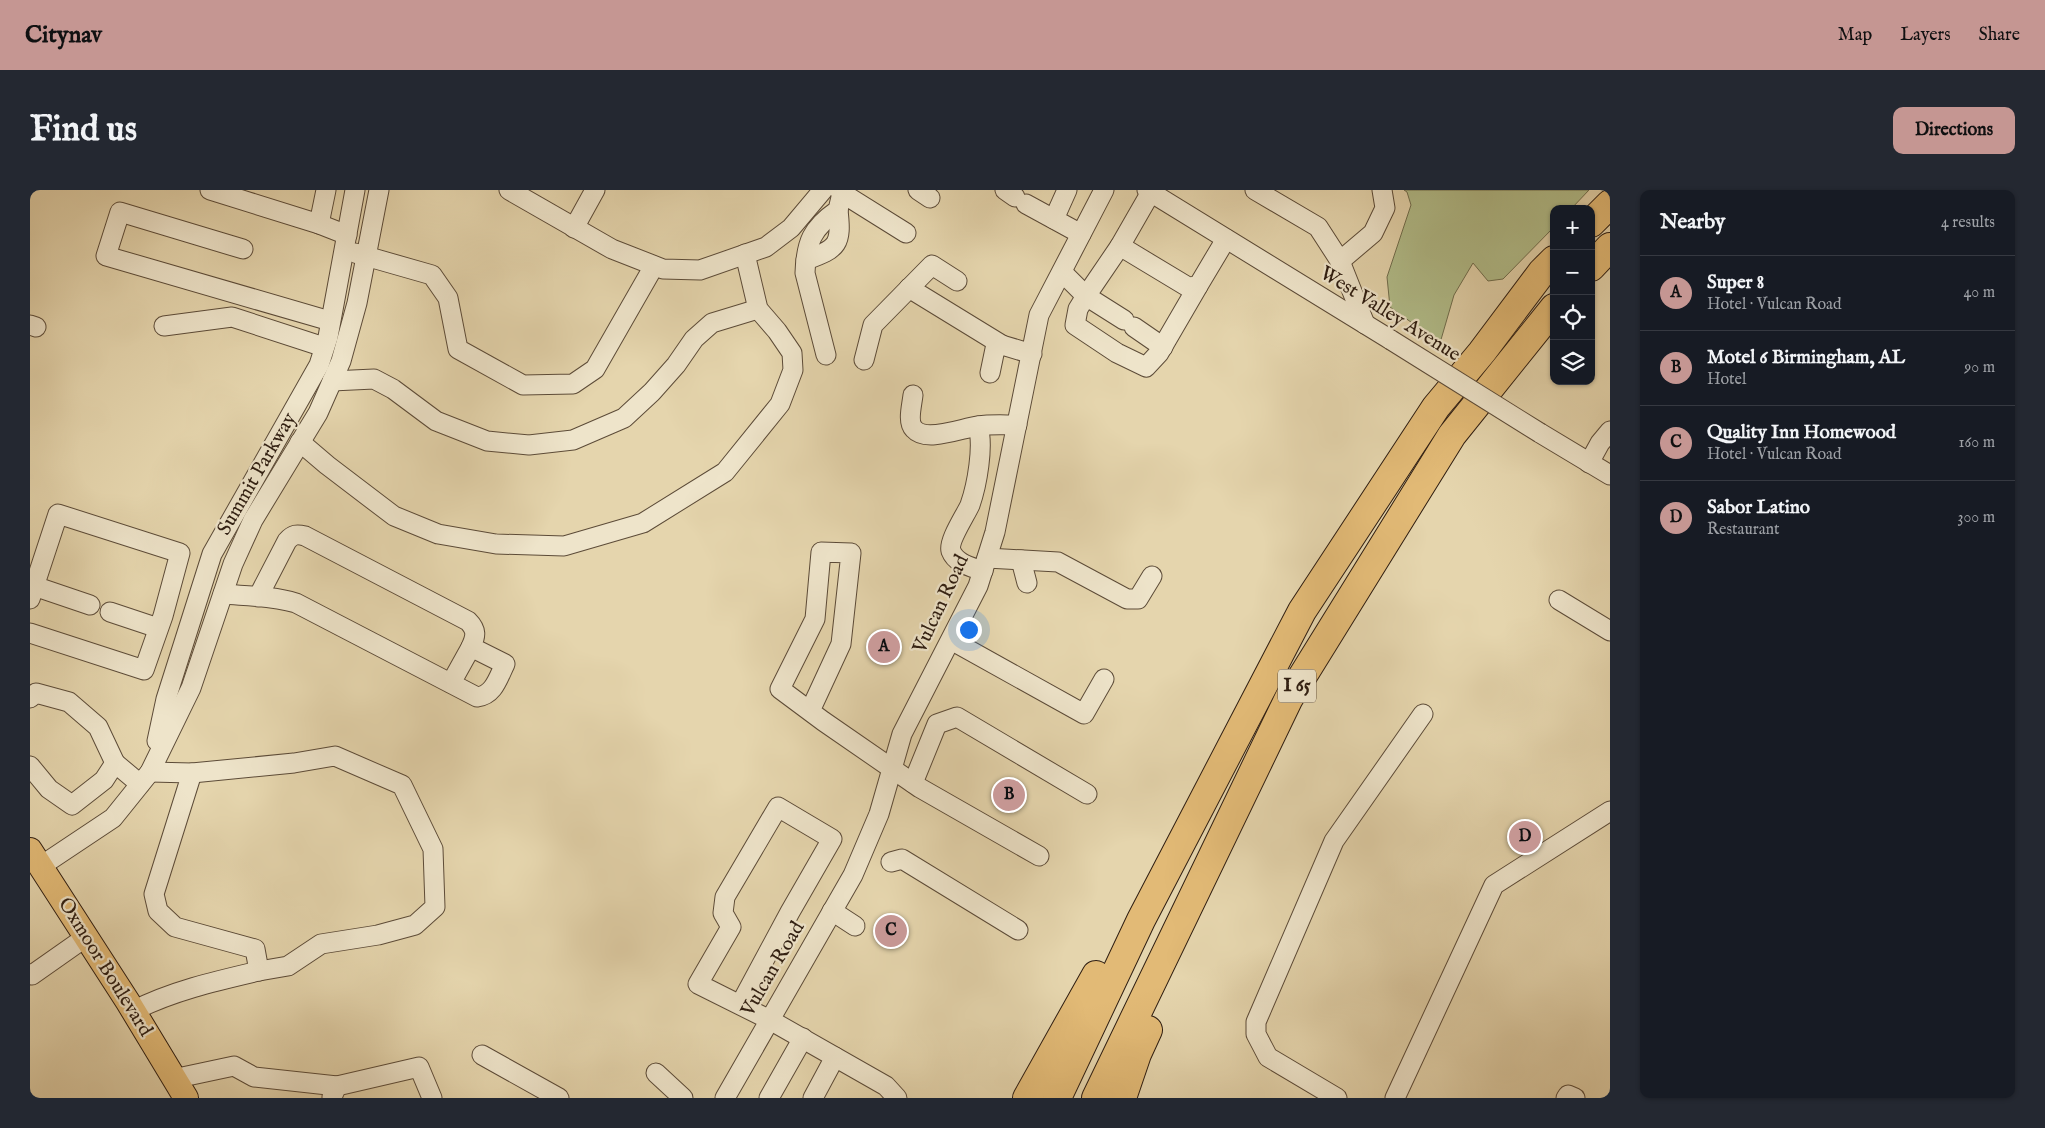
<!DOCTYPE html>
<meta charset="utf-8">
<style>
:root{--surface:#171b24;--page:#242831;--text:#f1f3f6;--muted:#9ea1a6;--line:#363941;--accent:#c59692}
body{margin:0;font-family:"IM FELL English",serif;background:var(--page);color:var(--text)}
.controls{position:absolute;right:15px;top:15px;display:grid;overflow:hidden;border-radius:10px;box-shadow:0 1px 4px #0004}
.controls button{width:45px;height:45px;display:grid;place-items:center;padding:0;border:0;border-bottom:1px solid var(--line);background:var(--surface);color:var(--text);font:25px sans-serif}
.you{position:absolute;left:938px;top:439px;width:18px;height:18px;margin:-12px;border:4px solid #fff;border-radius:50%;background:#1a73e8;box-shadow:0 0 0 8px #1a73e833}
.badge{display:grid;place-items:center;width:32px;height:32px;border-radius:50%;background:var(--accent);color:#111;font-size:16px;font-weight:700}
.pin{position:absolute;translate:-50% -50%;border:2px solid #fff;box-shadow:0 1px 5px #0006}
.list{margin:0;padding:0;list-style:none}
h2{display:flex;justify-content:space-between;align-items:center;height:65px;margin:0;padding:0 20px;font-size:21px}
h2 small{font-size:16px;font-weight:400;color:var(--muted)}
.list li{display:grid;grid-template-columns:32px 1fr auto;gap:15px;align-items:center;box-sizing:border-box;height:75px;padding:0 20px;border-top:1px solid var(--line)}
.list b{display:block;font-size:19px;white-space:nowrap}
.list p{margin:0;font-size:16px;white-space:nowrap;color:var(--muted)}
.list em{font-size:16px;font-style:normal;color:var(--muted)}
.icon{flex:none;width:28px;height:28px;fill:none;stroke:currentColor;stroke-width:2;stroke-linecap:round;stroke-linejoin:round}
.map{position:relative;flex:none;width:1580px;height:908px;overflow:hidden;border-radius:10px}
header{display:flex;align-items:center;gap:30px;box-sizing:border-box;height:70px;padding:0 25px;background:var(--accent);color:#111}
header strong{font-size:24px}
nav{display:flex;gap:28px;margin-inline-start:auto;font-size:18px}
.intro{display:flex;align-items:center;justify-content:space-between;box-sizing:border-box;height:120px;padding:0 30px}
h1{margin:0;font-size:35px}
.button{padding:12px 22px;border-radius:10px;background:var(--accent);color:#111;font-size:18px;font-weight:700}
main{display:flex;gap:30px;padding:0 30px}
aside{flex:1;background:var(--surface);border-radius:10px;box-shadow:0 1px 4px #0004}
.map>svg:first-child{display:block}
</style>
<header>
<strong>Citynav</strong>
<nav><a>Map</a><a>Layers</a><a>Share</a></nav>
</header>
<div class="intro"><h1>Find us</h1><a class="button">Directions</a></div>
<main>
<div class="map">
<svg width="1580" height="908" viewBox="0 0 1580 908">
<rect width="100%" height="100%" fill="#e5d5ad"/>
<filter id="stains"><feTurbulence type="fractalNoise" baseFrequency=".004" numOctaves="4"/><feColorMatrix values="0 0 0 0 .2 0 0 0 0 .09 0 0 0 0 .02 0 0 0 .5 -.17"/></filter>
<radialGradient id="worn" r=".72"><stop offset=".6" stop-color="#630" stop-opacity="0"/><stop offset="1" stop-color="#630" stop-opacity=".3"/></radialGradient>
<path fill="#b2be8b" stroke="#706e4e" d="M1374,0H1559L1541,19H1524V37L1473,89L1458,91L1443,73L1424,105L1410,153L1360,117L1357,87L1381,15L1377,2Z"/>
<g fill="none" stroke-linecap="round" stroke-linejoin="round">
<defs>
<g id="minor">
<path d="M180,0L289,34"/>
<path d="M296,0L289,34L317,45"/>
<path d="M479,0L582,59L633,79L670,80L736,57L761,38L793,0"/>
<path d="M888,0L900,8"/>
<path d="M975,0L985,7"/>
<path d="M1117,0L1361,150"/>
<path d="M1225,0L1288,37L1310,71L1335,134"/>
<path d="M1121,2L1090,56L1158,97L1168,96L1196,49"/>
<path d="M812,3L876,43"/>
<path d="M996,14L1051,44"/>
<path d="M1024,29L1037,0"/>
<path d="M544,38L565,0"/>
<path d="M1090,56L1056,106L1094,130"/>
<path d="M213,59L90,22L76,66L300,131"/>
<path d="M325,63L402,85L418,108L428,159L493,195L543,194L565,179L624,76"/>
<path d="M776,70C808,59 812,54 808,20"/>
<path d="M1310,71L1343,43L1355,18L1352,0"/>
<path d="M1032,82L1056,106L1048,119L1045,135L1087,163L1116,177L1129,163L1168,96"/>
<path d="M879,98L972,155"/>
<path d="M0,135L6,137"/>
<path d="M134,136L202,127L294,157"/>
<path d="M1104,137L1133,157"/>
<path d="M796,165L775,83C776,52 782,38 808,20L812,3L809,0"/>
<path d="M834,170L843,135L902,75L927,91"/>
<path d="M960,183L965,159L972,155L1002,164"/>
<path d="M302,191L344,189L363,199L406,231L457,251L499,255L543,250L594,228L622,202L646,175L664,149L682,133L728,119"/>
<path d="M883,205C882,215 877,232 884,239C896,253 932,238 948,236C961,234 974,235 987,235"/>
<path d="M948,236C954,256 947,295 940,315C935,326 918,351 921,361C926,374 942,377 953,381"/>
<path d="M1510,243L1580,285"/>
<path d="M270,252L297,275L364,326L408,344L466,354L534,356L613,333L695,282L750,214L763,180L762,163L747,141L728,119L715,64"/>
<path d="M1559,273L1570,253L1580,241"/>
<path d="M957,368L1028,372L1097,409H1108L1122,386"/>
<path d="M991,370L997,393"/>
<path d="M4,396L60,415"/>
<path d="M193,404C217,406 243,406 266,413L447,507C464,505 468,488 475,474L441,457C446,446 447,440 438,431L275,346C267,344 263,344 257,351L228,407"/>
<path d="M0,409L28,324L150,363L133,426L114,480L0,443"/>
<path d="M1529,410L1580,441"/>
<path d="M80,422L128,438"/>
<path d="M921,450L1054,524L1074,489"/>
<path d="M421,493L441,457"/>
<path d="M0,508L6,503L39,512L68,537L85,573"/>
<path d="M780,521L811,454L821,363L791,362L785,429L750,499L793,531L890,598L1009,666"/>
<path d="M127,551L136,509L182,364L289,175L298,147L325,0"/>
<path d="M0,576L19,599L42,615L74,590L85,573L110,594"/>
<path d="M162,583L264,573L305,566L372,595L403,659L405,717L385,735L348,745L291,754L258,776L229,781"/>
<path d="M883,593L907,534L927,527L1057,604"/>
<path d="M861,672L872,669L988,740"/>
<path d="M11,676L83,628L120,582L161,498L203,374L223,330L288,223L311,171L327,113L349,0"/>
<path d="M802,721L825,736"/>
<path d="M0,784L2,785L56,747"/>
<path d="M710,815L760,722L802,649L748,617L695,707L693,723L701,737L668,794L740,830L856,896L867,908"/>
<path d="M103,821C142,801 186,791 229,781L225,759L145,737L128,721L124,704L162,583L120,582"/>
<path d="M452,865L529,908"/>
<path d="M626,883L653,908"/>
<path d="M143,889L204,876L224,887L307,896"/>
<path d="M302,907L307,896L389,877L402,908"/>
<path d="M695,908L823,685L849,624L872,544L948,396L965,342L1009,125L1074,0"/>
<path d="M739,908L773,848"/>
<path d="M783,908L805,867"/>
<path d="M1307,908L1238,867L1226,844V832L1304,651L1393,524"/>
<path d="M1365,908L1464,695L1580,621"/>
<path d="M1536,908L1538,905L1545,908"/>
</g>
<path id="major" d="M0,660L98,812L156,908"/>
<g id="highway">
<path d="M1561,33L1580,14"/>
<path d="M1561,77L1580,57"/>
<path d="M997,908L1066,785"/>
<path d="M1027,908L1111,730L1272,421L1406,217L1452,162L1512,82L1524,70"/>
<path d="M1066,908L1259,508L1422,245L1524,118"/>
<path d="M1092,908L1107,864L1118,840"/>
</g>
</defs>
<use href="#minor" stroke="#5c4b38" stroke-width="21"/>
<use href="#major" stroke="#2e1d11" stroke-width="26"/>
<use href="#highway" stroke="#2e1d11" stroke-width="30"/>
<use href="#minor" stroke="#eee4ca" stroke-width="19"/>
<use href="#major" stroke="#e2ba76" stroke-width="24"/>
<use href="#highway" stroke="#e2ba76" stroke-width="28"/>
<defs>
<path id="minor-bridge" d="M1361,150L1510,243"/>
</defs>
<use href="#minor-bridge" stroke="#5c4b38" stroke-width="21" stroke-linecap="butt"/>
<use href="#minor-bridge" stroke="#eee4ca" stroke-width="19"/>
</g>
<g text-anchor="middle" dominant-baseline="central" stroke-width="4.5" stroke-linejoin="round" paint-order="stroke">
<rect fill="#eee4ca" stroke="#685948" stroke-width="1" x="1248" y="479.5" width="38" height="33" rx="4"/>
<g font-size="19" font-weight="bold" fill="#2e1d11">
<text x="1267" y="496">I 65</text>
</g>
<g font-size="20" fill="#2e1d11" stroke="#eee4ca">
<text transform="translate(1360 124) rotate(32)">West Valley Avenue</text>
<text transform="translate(227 284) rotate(-60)">Summit Parkway</text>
<text transform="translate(911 414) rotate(-65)">Vulcan Road</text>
<text transform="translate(75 777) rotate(58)">Oxmoor Boulevard</text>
<text transform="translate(743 779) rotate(-60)">Vulcan Road</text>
</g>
</g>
<rect width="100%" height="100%" filter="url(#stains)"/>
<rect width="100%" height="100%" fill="url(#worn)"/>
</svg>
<div class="controls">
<button>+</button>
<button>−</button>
<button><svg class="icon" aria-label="locate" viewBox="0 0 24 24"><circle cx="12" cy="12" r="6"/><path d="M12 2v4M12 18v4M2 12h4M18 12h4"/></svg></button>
<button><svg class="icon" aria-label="layers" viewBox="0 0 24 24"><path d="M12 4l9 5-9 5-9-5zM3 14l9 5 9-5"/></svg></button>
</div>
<div class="you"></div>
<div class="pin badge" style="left:854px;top:457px">A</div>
<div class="pin badge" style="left:979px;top:605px">B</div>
<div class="pin badge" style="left:861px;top:741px">C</div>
<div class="pin badge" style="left:1495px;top:647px">D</div>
</div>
<aside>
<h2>Nearby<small>4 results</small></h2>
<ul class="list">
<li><span class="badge">A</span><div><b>Super 8</b><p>Hotel · Vulcan Road</p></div><em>40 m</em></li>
<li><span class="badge">B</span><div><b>Motel 6 Birmingham, AL</b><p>Hotel</p></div><em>90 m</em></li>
<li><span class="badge">C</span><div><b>Quality Inn Homewood</b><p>Hotel · Vulcan Road</p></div><em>160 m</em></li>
<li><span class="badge">D</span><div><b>Sabor Latino</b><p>Restaurant</p></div><em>300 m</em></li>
</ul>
</aside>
</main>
